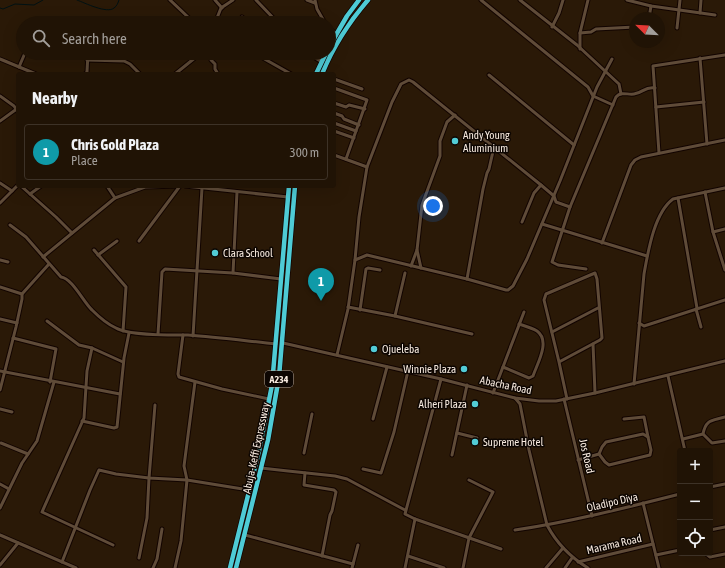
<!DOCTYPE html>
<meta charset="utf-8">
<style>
:root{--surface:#201305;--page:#281c0f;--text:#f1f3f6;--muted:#a29e9a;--line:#3d3227;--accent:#1a73e8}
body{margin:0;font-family:"Asap Condensed",sans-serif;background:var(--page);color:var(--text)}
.controls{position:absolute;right:12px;bottom:12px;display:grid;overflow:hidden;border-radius:4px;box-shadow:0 4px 16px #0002}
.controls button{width:36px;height:36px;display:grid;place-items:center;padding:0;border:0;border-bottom:1px solid var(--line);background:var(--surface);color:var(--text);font:20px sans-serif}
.compass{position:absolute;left:629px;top:12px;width:36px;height:36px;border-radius:50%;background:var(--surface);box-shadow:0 4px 16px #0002;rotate:294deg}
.you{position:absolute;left:433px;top:206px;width:14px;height:14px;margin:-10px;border:3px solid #fff;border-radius:50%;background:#1a73e8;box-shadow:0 0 0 6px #1a73e833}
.badge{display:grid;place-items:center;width:26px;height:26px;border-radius:50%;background:var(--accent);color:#fff;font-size:13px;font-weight:700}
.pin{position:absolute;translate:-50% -33px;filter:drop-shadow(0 1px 2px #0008)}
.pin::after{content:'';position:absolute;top:21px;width:14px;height:12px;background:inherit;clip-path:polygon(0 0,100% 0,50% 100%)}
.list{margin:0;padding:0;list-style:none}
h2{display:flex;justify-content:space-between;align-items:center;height:52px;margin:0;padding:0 16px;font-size:17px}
h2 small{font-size:13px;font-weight:400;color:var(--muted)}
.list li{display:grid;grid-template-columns:26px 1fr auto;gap:12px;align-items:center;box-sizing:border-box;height:56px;margin:0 8px 8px;padding:0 8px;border:1px solid var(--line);border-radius:4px}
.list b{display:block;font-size:15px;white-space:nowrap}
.list p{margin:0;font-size:13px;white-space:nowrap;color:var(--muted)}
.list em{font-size:13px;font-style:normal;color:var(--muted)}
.icon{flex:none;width:22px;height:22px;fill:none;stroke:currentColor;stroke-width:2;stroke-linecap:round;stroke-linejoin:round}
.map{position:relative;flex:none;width:725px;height:568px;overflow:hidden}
.search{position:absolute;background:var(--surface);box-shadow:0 4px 16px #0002;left:16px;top:16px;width:320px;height:44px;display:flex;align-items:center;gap:10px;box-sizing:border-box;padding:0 14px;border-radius:22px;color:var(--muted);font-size:15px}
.panel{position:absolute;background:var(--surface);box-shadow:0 4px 16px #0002;left:16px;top:72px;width:320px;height:116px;border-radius:4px}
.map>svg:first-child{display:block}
</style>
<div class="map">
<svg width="725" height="568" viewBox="0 0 725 568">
<rect width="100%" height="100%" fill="#2a1907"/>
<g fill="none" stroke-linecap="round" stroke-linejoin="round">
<g stroke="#001113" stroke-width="1">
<path d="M77,0C85,3 107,14 114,8C117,6 118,3 119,0"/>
<path d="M0,8L3,9L15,4L34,5L43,0"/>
</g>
<defs>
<g id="minor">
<path d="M170,0L189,18L200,23"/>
<path d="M215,0L222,8"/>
<path d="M256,0L278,23"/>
<path d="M307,0L315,3"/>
<path d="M315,0L317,9L325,23"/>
<path d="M481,0L588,87L593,96L613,105"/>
<path d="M520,0L577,45L619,84L621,94"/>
<path d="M627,0L651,6L715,15"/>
<path d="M700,13L701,0"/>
<path d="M242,17L251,23"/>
<path d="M649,18L651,6"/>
<path d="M215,23L221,8L233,0"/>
<path d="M552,27L559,13L563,0"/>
<path d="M329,28L336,34"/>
<path d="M677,28L680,0"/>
<path d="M580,33L591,32L596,29L635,27"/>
<path d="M580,49V33L588,0"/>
<path d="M210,53L213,55L211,60L215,64V69L218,74"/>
<path d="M254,53L291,74"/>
<path d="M307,53L322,62"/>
<path d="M128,55L151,53"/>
<path d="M700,58L707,144"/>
<path d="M0,59L36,74"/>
<path d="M87,60L124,61L130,64L140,74"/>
<path d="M19,67L25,53"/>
<path d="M85,74L87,72L88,53"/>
<path d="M175,74L201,53"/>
<path d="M489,75L574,145"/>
<path d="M334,79L362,89"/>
<path d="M334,88L367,100L346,159"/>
<path d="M0,96L14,106L18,112"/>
<path d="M334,103L346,107L349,105L365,109"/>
<path d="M656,107L704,102"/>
<path d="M334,113L342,116L344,119L359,125"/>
<path d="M0,121L18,108"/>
<path d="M334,123L356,131"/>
<path d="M334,131L354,138"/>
<path d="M659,153L653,66L725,55"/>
<path d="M334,155L367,167"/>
<path d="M0,183L12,191"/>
<path d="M21,186L56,217L72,233"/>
<path d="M107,186L115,198"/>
<path d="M185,186L288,197"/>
<path d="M705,192L713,232L725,270"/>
<path d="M30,194L41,186"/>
<path d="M678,198L697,308"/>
<path d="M0,203L18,185"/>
<path d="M522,222L534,193L541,185"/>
<path d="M542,224L647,256"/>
<path d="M10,225L26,237L61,277C72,278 84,303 92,310C99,317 107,324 116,328C130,336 170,335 188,335C217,337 247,341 276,344"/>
<path d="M713,232L725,229"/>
<path d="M139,241L180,186"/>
<path d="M602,243L631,165L635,160L641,157L725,140"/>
<path d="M94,250L126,287L123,331"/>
<path d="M417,250L421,268"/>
<path d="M98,255L117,241"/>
<path d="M43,257L115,198L145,187L179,186"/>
<path d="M0,260L8,262"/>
<path d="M355,260L367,255L467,279L506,290H508L513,286L527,259L560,181L597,87L612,59"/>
<path d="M411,266L417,250L422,205L440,156V141L447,122L455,115"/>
<path d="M586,269L558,265L552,262L570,207L616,97C621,91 627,95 634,94C643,93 645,86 655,88"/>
<path d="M233,273L237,192"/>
<path d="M467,279L483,189L487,173L489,169L494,147"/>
<path d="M0,287L22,294"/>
<path d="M348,307L395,316L472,334"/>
<path d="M696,309L701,327"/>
<path d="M360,310L366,269L368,268L380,270"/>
<path d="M395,316L405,273"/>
<path d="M0,319L17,323"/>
<path d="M47,321L79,345L92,348L123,362"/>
<path d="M639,323L644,326L725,300"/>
<path d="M552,332L598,308"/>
<path d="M158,334L162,272L165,269L233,273L281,279"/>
<path d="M183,335L178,374L179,377L222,389L269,399"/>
<path d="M193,336L202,188"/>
<path d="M13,338L56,349L50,382"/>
<path d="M283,343L441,379L515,398L539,401H556L595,393L725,361"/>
<path d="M593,344L595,393"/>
<path d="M92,348L87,371L84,418L42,512L113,545"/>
<path d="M337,355L348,309L355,260L359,217L367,167L392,102L401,84L409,80L413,82L541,185L554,196L556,202L570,207"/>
<path d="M559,362L600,340L602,338L597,279L595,273L546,294L544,300L559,362L567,399"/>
<path d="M503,367L529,378L533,376C537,364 551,341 537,331C532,328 525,326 519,324"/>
<path d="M0,371L120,394"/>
<path d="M668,376L685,451"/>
<path d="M441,379L405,514L415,519L501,549"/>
<path d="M634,384L644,274C648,252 654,213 673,199L725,188"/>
<path d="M0,390L16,327L22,299V294L49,264"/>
<path d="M493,393L524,312"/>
<path d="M515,398L520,404L529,450L547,525C557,544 570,557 588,568"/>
<path d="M564,399L592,516"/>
<path d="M0,409L12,412"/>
<path d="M725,417C712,421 706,419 703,434L712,443L725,441"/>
<path d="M373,419L387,367"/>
<path d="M624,419L644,417L648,437"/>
<path d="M82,421L114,428L117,427L124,358L129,333"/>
<path d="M457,433L477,438"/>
<path d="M643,434L648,437L651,450L650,455L609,465L605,462L599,454L602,447L606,442Z"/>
<path d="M683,439L703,434"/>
<path d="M1,443L28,454"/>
<path d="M304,453L312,414"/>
<path d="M452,455L467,385"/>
<path d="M578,460L599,454"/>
<path d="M261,468L288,471L335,476L347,479L405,510"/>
<path d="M363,469L381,473L394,432L408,371"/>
<path d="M305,473L304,485L334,490L336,492L332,511L330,515L322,556"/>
<path d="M0,484L9,489"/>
<path d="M710,487L725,484"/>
<path d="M643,503L659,568"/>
<path d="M0,508L22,463L37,441L54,382"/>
<path d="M515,530C570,522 625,508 680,494"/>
<path d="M710,530L725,527"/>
<path d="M0,535L76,568"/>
<path d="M245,535L353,564"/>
<path d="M705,553L710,557L725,554"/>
<path d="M656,555L680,550"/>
<path d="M408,556L444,568"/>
<path d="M139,558L147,518L149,478L155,405"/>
<path d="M62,562L90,490L99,470L116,474L149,478L187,480L249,490"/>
<path d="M578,562L653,544"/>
<path d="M0,565L18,543"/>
<path d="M153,568L157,559L162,529"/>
<path d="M175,568L181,541L187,480L184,466L195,382"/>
<path d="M352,568L358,545"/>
<path d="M405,568L415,519"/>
<path d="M463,568L469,538L493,492L469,480"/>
<path d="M546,568L563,548"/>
<path d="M565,568L572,558"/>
</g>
<g id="highway">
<path d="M329,47L347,16L359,0"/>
<path d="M316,74L326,53"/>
<path d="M322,74C333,47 349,22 368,0"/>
<path d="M230,568L259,451L272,385L289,186"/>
<path d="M236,568L268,440L279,377L295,186"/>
</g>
</defs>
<use href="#minor" stroke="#120400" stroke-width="5"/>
<use href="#highway" stroke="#120400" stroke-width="6"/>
<use href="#minor" stroke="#5f4b38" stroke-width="3"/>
<use href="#highway" stroke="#4ecbd5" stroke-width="4.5"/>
</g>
<g fill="#52ccd6" stroke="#0d0602" stroke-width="1.5">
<circle cx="455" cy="141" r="4"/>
<circle cx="215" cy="253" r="4"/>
<circle cx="374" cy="349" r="4"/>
<circle cx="464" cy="369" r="4"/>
<circle cx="475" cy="404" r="4"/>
<circle cx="475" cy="442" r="4"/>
</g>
<g text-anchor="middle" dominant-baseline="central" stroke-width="3" stroke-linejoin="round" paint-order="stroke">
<rect fill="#0d0602" stroke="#b1a69d" stroke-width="1" x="265" y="371" width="28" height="16" rx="3"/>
<g font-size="10" font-weight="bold" fill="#f7eadf">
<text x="279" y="379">A234</text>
</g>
<g font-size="11" fill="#f7eadf" stroke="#0d0602" text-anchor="start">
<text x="463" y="135">Andy Young<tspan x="463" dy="13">Aluminium</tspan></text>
<text x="223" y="253">Clara School</text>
<text x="382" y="349">Ojueleba</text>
<text x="456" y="369" text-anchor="end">Winnie Plaza</text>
<text x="467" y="404" text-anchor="end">Alheri Plaza</text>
<text x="483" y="442">Supreme Hotel</text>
</g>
<g font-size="11" fill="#f7eadf" stroke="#0d0602">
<text transform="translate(506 385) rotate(12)">Abacha Road</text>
<text transform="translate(256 448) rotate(-78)">Abuja-Keffi Expressway</text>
<text transform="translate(587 456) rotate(77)">Jos Road</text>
<text transform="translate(612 502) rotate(-13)">Oladipo Diya</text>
<text transform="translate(614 544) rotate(-13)">Marama Road</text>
</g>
</g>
</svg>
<div class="controls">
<button>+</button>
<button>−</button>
<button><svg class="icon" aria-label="locate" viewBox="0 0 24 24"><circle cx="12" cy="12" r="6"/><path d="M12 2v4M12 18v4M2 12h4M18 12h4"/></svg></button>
</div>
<svg class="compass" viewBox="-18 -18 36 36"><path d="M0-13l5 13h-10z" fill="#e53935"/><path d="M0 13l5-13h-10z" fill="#a29e9a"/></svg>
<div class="you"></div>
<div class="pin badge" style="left:321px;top:301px;background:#0f9aa8">1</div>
<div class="search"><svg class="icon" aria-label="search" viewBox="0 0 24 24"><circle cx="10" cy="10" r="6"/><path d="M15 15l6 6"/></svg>Search here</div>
<section class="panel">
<h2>Nearby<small></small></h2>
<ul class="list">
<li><span class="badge" style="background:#0f9aa8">1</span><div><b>Chris Gold Plaza</b><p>Place</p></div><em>300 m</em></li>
</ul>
</section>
</div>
